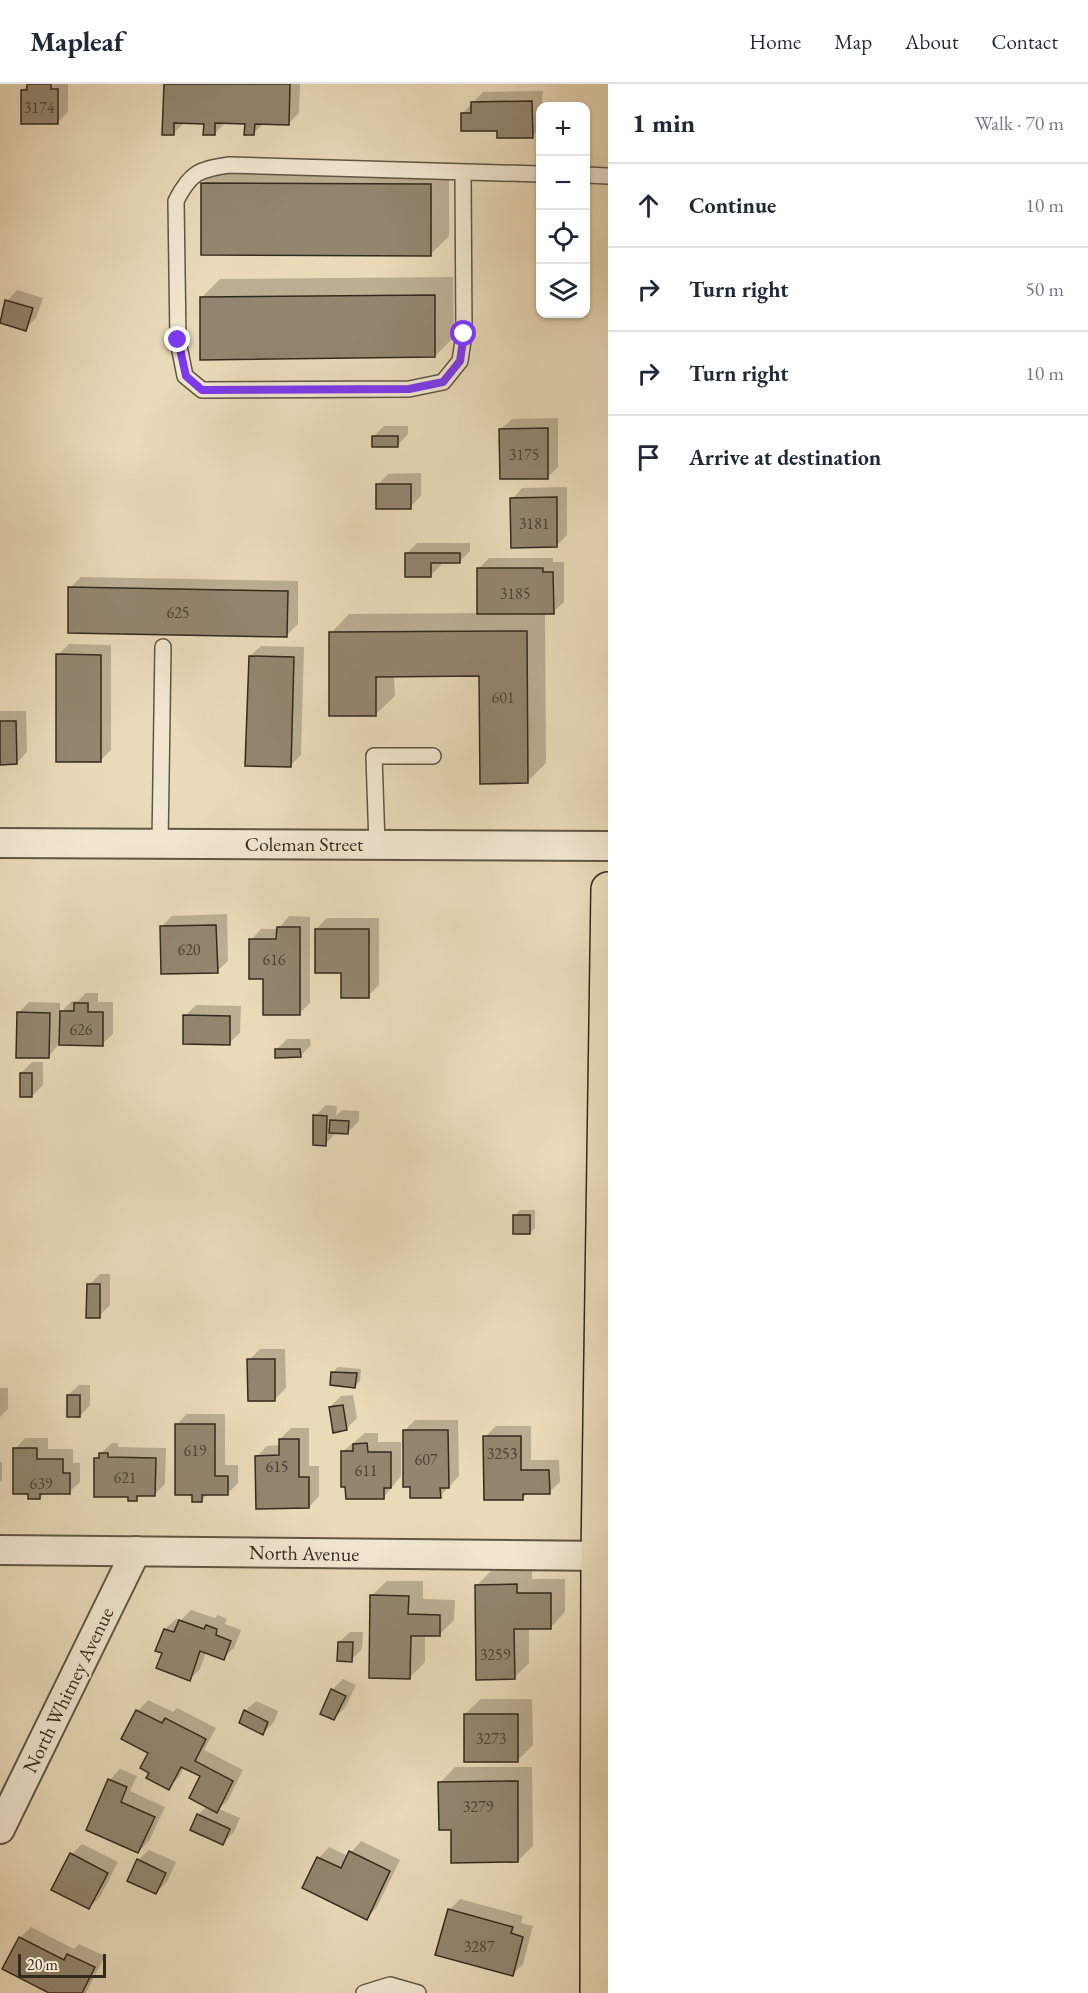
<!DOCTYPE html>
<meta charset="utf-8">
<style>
:root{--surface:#fff;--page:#f2f2f3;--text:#1f2937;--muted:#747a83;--line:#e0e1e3}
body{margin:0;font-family:"EB Garamond",serif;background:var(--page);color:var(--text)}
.controls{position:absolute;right:18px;top:18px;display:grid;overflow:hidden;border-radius:12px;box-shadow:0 2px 4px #0004}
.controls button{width:54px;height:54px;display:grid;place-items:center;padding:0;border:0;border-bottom:2px solid var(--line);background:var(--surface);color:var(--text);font:30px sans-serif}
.scale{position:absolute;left:18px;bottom:15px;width:88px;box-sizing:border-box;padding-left:6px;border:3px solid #332a1f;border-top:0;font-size:16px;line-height:21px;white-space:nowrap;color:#332a1f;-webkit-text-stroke:4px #f1e7d1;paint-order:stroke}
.stop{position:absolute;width:18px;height:18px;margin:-14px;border:4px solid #7c3aed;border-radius:50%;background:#fff}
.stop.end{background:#7c3aed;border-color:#fff;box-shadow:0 2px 6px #0008}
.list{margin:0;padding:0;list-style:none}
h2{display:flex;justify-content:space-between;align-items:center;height:78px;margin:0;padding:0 24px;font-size:26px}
h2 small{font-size:20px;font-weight:400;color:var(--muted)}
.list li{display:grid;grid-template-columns:39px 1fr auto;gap:18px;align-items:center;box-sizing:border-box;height:84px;padding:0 24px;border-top:2px solid var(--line)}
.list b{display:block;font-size:22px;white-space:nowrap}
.list em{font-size:20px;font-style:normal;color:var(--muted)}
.icon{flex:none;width:33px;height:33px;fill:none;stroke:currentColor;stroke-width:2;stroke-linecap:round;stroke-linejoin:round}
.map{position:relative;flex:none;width:608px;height:1909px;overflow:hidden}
header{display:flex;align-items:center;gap:36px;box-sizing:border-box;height:84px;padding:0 30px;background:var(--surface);border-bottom:2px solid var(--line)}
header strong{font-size:28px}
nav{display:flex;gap:33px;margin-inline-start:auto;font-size:21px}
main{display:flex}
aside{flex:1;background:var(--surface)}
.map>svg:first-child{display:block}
</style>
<header>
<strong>Mapleaf</strong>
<nav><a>Home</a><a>Map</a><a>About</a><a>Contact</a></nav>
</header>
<main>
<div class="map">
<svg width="608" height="1909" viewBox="0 0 608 1909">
<rect width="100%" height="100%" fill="#e9dab8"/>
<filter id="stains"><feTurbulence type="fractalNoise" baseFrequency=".00333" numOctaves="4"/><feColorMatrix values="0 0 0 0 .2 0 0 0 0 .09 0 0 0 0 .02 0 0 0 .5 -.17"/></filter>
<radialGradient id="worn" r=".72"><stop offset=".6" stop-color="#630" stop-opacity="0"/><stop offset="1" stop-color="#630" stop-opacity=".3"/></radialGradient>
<g fill="#0003">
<path d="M28,0H68V28L57,39L22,7Z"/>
<path d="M165,0H300L299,29L288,40L264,39L254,49L246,39H225L214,50L205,39H184L173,50Z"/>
<path d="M543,7L540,44L532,52L499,45L463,29L483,8Z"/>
<path d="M221,81L449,82V152L431,170L203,99Z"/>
<path d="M453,193L454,253L435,272L201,214L220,195Z"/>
<path d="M17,206L43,214L36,234L25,245L7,217Z"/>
<path d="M558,334V383L547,394L501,345L512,335Z"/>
<path d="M384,342H408V350L398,361L373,353Z"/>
<path d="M421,389V412L410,423L378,401L388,390Z"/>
<path d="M567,403V451L556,462L512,415L522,404Z"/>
<path d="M417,459H470V467L459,478H441V481L430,492L406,470Z"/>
<path d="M489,474H553V478H564V518L553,528H545L546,679L527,698L481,591L394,592L395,612L376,630L331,549L349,530L479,529L478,485Z"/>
<path d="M81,493L298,497V540L287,551L70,504Z"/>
<path d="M69,560L111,561V666L100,677L58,571Z"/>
<path d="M261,562L304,563L301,671L290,682L250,572Z"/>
<path d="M0,627H26L27,668L17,679H0Z"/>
<path d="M227,830L228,877L217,887L161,843L172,832Z"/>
<path d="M289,832L310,833V919L299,930L265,893L251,856L261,845H278Z"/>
<path d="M327,834H379V901L368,912L342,888L316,845Z"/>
<path d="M86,909H98V918H113V950L102,960H59L48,973L18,929L29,918L60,919V929L72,917H78Z"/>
<path d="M196,921L241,922L240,949L229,959L185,932Z"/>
<path d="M287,955H310L311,961L300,972L276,966Z"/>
<path d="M32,978H43V1001L32,1012L21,989Z"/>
<path d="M326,1021L337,1022L336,1032L342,1026L359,1027V1037L348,1048L336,1049L325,1060L315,1032Z"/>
<path d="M520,1126H535V1144L529,1149L515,1132Z"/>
<path d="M100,1190H110V1221L99,1232L89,1201Z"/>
<path d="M260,1265H285L286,1304L275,1315L249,1276Z"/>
<path d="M338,1283L361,1285L360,1297L355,1302L333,1288Z"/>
<path d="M79,1301H90V1321L80,1332L68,1311Z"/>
<path d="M0,1304H8V1325L0,1333Z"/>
<path d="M353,1311L357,1334L346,1345L330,1323L341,1312Z"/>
<path d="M187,1330H225V1381H238V1399L227,1410H208L201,1417L193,1410L177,1340Z"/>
<path d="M415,1336H458L459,1392L440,1412L404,1347Z"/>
<path d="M496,1342H531V1376H559L560,1398L549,1408H529L523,1414L485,1353Z"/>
<path d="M291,1344H309V1382H319V1412L309,1423L257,1372L267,1362L280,1361V1355Z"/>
<path d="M365,1349H378V1358H401V1392L384,1413L342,1368Z"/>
<path d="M25,1354H48V1365H73V1379H80V1398L69,1408H45L40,1414L15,1365Z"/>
<path d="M112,1359H118V1363L166,1364L165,1400L154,1411H141L136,1415L130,1412L96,1374Z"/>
<path d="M0,1378H2V1396L0,1398Z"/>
<path d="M532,1485V1495H565V1528L550,1544H529V1579L514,1594L477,1501L492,1486Z"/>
<path d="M387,1497H423V1515L455,1516L454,1536L439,1551H425V1578L410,1593L371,1512Z"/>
<path d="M191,1526L215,1534L218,1531L227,1535L225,1540L241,1546L234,1564L223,1574L206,1568L200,1585L189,1596L164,1568L157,1566L165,1545L176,1535L181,1536Z"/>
<path d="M350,1548H363L362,1565L351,1576L339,1558Z"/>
<path d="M343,1595L356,1601L345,1624L334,1634L332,1606Z"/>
<path d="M481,1615H532L533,1661L517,1677L465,1630Z"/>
<path d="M148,1616L173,1628L177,1624L216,1644L204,1666L243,1686L228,1716L219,1725L240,1734L234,1748L223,1759L198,1731L207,1722L202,1692L184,1683L179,1693L168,1704L151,1688L150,1668L123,1654L138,1627Z"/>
<path d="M256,1617L278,1627L274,1638L263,1649L245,1627Z"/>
<path d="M455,1683H532L533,1762L518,1777L452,1744L440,1699Z"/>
<path d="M120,1685L137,1692L130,1707L165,1723L149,1757L138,1768L110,1696Z"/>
<path d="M361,1757L400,1776L377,1823L367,1834L304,1804L319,1774L329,1763L348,1772Z"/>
<path d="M82,1760L118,1778L100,1813L89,1823L72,1770Z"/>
<path d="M149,1766L176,1778L167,1798L156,1809L138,1776Z"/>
<path d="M460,1815L523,1832L521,1839L533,1842L523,1880L512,1891L449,1826Z"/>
<path d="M31,1843L74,1865L79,1860L105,1872L86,1909H53L20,1854Z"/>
</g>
<g fill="#92866f" stroke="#332a1f" stroke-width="1.5">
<path d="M27,0H51V5H58V40H21V6H27Z"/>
<path d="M164,0H290L289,41L255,40L254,51H244L245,40L215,39V51H203L204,40L174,39V51H162Z"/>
<path d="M532,17L533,54H497V47H461V29H471V18Z"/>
<path d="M201,99L431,100V172L201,171Z"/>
<path d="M435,211V273L200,276V213Z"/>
<path d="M5,216L33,224L26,247L0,239Z"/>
<path d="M548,344V395H500L499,345Z"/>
<rect x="372" y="352" width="26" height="11"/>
<rect x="376" y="400" width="35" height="25"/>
<path d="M557,413V463L511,464L510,414Z"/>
<path d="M405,469H460V479H431V493H405Z"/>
<path d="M477,484H543V488H553L554,530H477Z"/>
<path d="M68,503L288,507L287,553L68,549Z"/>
<path d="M527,547L528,699L480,700L479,592L376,593V632H329V548Z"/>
<path d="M56,570L101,571V678H56Z"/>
<path d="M249,572L294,573L291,683L245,682Z"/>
<path d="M0,637H16L17,680L0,681Z"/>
<path d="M216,841L218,889L161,890L160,842Z"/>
<path d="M277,843H300V931H263V895H249V855H276Z"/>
<path d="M315,845H369V914H341V889H315Z"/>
<path d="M74,919H88V928H103V962L59,961L60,927H74Z"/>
<path d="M17,928L50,929L49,974H16Z"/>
<path d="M183,931L230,932V961L183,960Z"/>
<path d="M275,965H300L301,973L275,974Z"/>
<rect x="20" y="989" width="12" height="24"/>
<path d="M313,1031L327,1032L326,1062L313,1061Z"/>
<path d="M330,1036L349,1037L348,1050L329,1049Z"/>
<rect x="513" y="1131" width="17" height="19"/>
<path d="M87,1200H100V1234H86Z"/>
<path d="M247,1275H275V1317H248Z"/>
<path d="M331,1288L357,1289L355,1304L330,1301Z"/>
<rect x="67" y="1311" width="13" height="22"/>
<path d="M343,1321L347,1346L333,1349L329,1323Z"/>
<path d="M175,1340H215V1392H228V1411H202V1418H192V1411H175Z"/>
<path d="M403,1346H448L449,1404H440L441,1414H410V1403H403Z"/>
<path d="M483,1352H521V1386H549L550,1410H523V1416H484Z"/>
<path d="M279,1355H299V1393H309V1424L256,1425L255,1372L279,1371Z"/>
<path d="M367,1359L368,1368H391V1404H384V1415H346L345,1403H341V1367H353V1360Z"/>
<path d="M13,1364H37V1375H63V1389H70V1410H40V1415H28V1410H13Z"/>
<path d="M99,1369H108V1373L156,1374L155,1412H137V1417H128V1413H94V1374H99Z"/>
<path d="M517,1500V1509H551V1545H514L515,1595L476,1596L475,1501Z"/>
<path d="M370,1511L409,1512L408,1530L440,1531V1552H411L410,1595L369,1594Z"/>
<path d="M179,1536L204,1545L206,1541L217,1545L216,1551L231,1557L224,1576L200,1567L190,1597L156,1584L162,1569L155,1567L164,1545L174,1548Z"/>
<path d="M338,1558H353L352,1578L337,1577Z"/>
<path d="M331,1605L346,1612L334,1636L320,1630Z"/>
<path d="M136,1626L162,1639L165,1634L206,1655L195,1677L233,1697L217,1729L189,1714L200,1692L181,1683L169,1706L146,1694L149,1689L140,1684L148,1669L121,1655Z"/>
<path d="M244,1626L268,1638L263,1651L239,1639Z"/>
<rect x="464" y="1630" width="54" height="48"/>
<path d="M108,1695L127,1703L121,1718L155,1733L138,1769L86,1746Z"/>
<path d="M518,1697V1778L451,1779V1746H439L438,1698Z"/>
<path d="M197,1730L230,1745L223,1761L190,1746Z"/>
<path d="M349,1767L390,1787L367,1836L302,1804L317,1773L341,1784Z"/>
<path d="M70,1769L108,1789L89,1825L51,1806Z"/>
<path d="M137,1775L166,1789L156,1810L127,1797Z"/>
<path d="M448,1825L513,1843L511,1849L523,1853L513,1892L435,1871Z"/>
<path d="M19,1853L64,1876L67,1870L95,1883L82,1909H49L2,1885Z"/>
</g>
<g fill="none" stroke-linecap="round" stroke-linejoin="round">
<defs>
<g id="lane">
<path d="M463,88L464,250L460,277L443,298L409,305L202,306L185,292L178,257L176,117C190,89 199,85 229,81L540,90"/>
<path d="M586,91L608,92"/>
<path d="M160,760L163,563"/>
<path d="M377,761L374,672H433"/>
<path d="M364,1909L390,1901L418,1909"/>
</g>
<g id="street">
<path d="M0,759L608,762"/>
<path d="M0,1466L608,1472"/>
<path d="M0,1745L136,1467"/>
</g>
<path id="primary" d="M597,1909L598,1472L608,805"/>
</defs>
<use href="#lane" stroke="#605645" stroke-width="18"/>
<use href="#street" stroke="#605645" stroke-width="32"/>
<use href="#primary" stroke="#332a1f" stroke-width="36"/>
<use href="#lane" stroke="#f1e7d1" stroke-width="15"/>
<use href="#street" stroke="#f1e7d1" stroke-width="28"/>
<use href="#primary" stroke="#e9dab8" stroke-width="33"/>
</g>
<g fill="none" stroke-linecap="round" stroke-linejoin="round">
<path stroke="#7c3aed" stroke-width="8" d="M178,256L186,292L202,306L409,305L443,298L460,277L464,250"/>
</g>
<g text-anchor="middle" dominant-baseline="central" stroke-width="4.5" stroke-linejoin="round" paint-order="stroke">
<g font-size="16" fill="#4b4133">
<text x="39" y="23">3174</text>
<text x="524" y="370">3175</text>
<text x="534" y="439">3181</text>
<text x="515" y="509">3185</text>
<text x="178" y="528">625</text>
<text x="503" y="613">601</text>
<text x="189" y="865">620</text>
<text x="274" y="875">616</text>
<text x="81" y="945">626</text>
<text x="195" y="1366">619</text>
<text x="502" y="1369">3253</text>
<text x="426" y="1375">607</text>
<text x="277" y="1382">615</text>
<text x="366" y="1386">611</text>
<text x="125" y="1393">621</text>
<text x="41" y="1399">639</text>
<text x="495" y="1570">3259</text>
<text x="491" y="1654">3273</text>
<text x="478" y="1722">3279</text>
<text x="479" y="1862">3287</text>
</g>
<g font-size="20" fill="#332a1f" stroke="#f1e7d1">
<text x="304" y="760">Coleman Street</text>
<text transform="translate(304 1469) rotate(1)">North Avenue</text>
<text transform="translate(68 1606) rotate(-64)">North Whitney Avenue</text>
</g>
</g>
<rect width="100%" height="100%" filter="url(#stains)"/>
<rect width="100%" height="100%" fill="url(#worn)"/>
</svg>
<div class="controls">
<button>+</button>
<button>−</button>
<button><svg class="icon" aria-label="locate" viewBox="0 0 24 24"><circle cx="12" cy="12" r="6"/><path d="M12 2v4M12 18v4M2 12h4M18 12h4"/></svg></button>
<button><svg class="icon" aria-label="layers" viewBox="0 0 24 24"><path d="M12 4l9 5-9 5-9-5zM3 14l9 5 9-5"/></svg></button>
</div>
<div class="scale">20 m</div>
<div class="stop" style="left:464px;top:250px"></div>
<div class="stop end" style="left:178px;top:256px"></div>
</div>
<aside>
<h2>1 min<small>Walk · 70 m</small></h2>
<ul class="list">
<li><svg class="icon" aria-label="ahead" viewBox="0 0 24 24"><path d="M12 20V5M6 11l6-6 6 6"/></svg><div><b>Continue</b></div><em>10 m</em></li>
<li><svg class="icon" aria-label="right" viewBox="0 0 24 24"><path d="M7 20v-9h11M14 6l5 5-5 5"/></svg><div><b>Turn right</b></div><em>50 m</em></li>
<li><svg class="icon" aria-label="right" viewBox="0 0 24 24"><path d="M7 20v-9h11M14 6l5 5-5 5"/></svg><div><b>Turn right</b></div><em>10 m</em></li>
<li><svg class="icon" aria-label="arrive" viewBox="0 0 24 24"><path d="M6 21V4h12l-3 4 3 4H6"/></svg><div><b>Arrive at destination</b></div></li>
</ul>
</aside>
</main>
